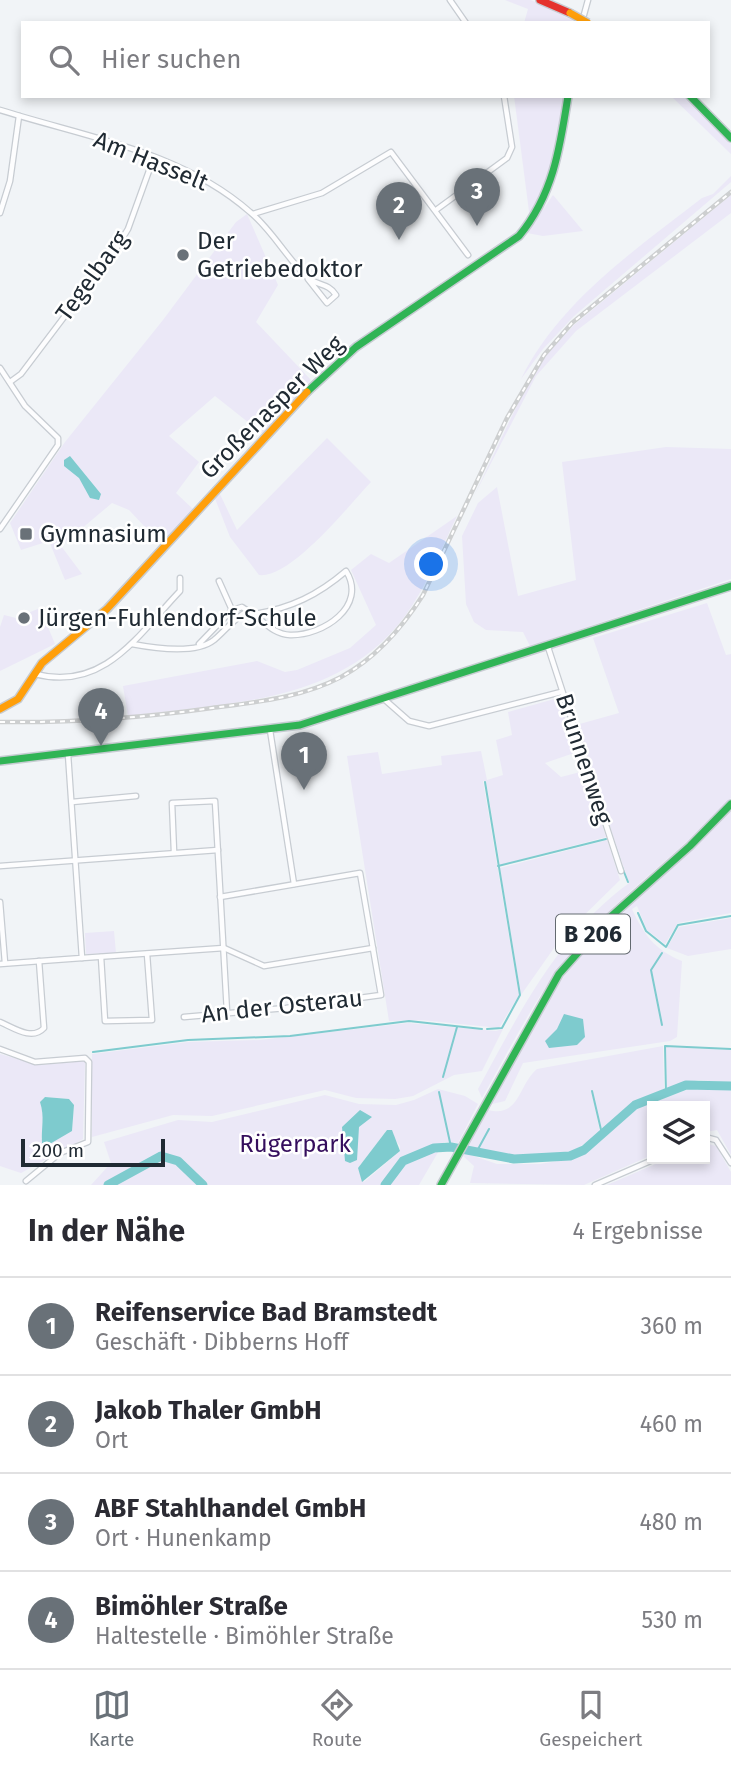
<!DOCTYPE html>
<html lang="de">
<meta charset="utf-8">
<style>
:root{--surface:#fff;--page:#f2f2f3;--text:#2b2b33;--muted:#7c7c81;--line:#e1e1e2;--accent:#697178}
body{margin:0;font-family:"Fira Sans",sans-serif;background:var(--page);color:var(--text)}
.controls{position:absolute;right:21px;bottom:21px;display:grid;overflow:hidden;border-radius:0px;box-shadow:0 4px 10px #0003}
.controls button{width:63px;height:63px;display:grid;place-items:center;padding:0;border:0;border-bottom:2px solid var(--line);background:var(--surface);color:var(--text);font:35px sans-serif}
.scale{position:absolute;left:21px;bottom:18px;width:144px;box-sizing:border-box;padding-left:7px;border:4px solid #202a33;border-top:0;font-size:19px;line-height:24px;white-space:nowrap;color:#202a33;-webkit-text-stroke:5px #fff;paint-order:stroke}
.you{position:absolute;left:432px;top:565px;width:24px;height:24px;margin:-18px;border:5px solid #fff;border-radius:50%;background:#1a73e8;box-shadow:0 0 0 10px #1a73e833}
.badge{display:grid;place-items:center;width:46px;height:46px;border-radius:50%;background:var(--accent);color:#fff;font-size:23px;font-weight:700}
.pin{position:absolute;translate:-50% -58px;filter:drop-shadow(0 2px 4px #0008)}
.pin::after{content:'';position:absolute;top:37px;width:24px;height:21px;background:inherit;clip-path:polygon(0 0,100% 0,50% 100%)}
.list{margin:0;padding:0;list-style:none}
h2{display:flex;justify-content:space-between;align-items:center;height:91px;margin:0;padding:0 28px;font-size:30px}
h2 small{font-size:23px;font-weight:400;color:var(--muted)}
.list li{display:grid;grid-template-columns:46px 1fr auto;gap:21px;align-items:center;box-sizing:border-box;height:98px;padding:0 28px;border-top:2px solid var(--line)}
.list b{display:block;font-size:26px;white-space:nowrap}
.list p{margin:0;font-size:23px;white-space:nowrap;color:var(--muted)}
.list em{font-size:23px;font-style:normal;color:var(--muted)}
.icon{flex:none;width:38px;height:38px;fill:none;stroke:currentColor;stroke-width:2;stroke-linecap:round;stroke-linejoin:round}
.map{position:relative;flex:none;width:731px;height:1185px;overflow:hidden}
.search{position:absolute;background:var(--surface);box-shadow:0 4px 10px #0003;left:21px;right:21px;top:21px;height:77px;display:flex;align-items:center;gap:18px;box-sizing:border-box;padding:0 24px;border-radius:0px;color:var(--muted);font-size:26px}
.sheet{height:483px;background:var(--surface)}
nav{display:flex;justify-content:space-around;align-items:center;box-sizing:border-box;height:98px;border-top:2px solid var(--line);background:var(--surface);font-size:19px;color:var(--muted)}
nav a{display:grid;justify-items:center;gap:4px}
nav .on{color:var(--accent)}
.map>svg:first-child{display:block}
</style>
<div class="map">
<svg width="731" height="1185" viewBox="0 0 731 1185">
<rect width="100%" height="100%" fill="#f1f4f7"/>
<g fill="#ebe8f7" fill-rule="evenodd">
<path d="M505,0H531L578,23H524L528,9Z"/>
<path d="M514,96H565L552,170L530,219Z"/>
<path d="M671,96H685L691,102L731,144V154Z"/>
<path d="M731,176V182L574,316L543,349L521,379C559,302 635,250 702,198L713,194Z"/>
<path d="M553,195L583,231L543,236L527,233Z"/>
<path d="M731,195V213L576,331L536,376L473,498L520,399L545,356L574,325Z"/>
<path d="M247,214L278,285L256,322L311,380L263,434L215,396L169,436L199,462L176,493L194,510L162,545L129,510L112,503L61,546L82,574L65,580L49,541L21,550L10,523L65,442L163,320L236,222Z"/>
<path d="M327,438L371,482C350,504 291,579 259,575L230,537L214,496L218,490L237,530Z"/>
<path d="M666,447L731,449V579L530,646L523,632L486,630L474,622L466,604L462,536L478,503L497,487L518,596L576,580L562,462Z"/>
<path d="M457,516C441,549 427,586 405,616C340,704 227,703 128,716L123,686L257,661L285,672L297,670L350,648L376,625L351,570L371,554L389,563Z"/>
<path d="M707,603L726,655L731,654V798C684,850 625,890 579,943C539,989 512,1045 482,1098L478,1089C520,1012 557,936 629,883L576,725L619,713L593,638Z"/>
<path d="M40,608L55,644L0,671V627L4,615L16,618Z"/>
<path d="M558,698L577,752L545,763L561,777L584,771L606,837L500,865L486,781H483L519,995L499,1028L422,1020L389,1021L347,756L378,752L382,774L442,765L441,756L481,751L487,780L503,775L496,740L512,735L508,712Z"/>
<path d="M731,809V913L678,923L665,944L647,930L637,906L632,909C644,935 655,950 682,961L677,1037L670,1041L523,1063L505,1101L492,1104L546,1002L580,954Z"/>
<path d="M607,840L620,880L561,938L521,995L500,868Z"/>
<path d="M731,918V949L688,956L667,948L679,927Z"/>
<path d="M114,931L116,953L86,954L85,933Z"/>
<path d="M408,1023L496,1031L503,1029L482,1071L454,1075L413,1096L395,1099L356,1098L325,1090L212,1116L173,1115L92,1137V1054L188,1042L260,1040Z"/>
<path d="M663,1046L664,1089L635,1102L602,1130L591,1089L600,1132C560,1169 515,1163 467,1147L488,1110C520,1118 518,1085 537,1069Z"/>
<path d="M666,1047L731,1050V1083L698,1080L667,1089Z"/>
<path d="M0,1054L39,1065L85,1061L83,1139L21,1173L0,1166ZM45,1097L69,1099L74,1105L72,1131L41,1139L45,1123L41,1102Z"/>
<path d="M698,1086L731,1090V1155L717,1130L705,1132V1106H652V1155L584,1185L470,1183L474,1166L463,1156L465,1153L497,1164H540L570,1159L585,1152L636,1108Z"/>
<path d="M438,1089L465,1096L478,1104L458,1143L444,1142L419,1185H91L111,1163L104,1142L178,1120L212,1122L325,1095L359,1104L396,1105L414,1100ZM387,1130L400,1146V1151L364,1182L358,1168Z"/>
<path d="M705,1143L716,1146L731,1172V1185H607L667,1159H705Z"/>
</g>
<g fill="#7ecbce">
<path d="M70,456L101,494L99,500L90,498L79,478L64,466V460Z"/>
<path d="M564,1014L583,1019L585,1037L577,1045L549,1048L545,1041L557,1029Z"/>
<path d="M45,1097L69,1099L74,1105L72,1131L48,1145L42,1143C41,1128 45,1117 40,1102Z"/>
<path d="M360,1110L372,1117L359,1127L357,1160L350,1163L345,1161L342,1127Z"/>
<path d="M387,1130H392L400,1151L362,1182L358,1168Z"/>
</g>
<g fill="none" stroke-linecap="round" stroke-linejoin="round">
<g stroke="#7ecbce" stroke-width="2">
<path d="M485,782L520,995L502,1028L487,1029"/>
<path d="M615,846L620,861"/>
<path d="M498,866L606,839"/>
<path d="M622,867L628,882"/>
<path d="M638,913L646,931L666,947L678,925L731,916"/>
<path d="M662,1025L651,970L662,953"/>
<path d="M93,1052L188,1040L290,1036L409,1021L482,1029"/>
<path d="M443,1077L457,1027"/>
<path d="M592,1091L602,1134"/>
<path d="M439,1092L451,1147"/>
<path d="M666,1093L665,1046L731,1049"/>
<path d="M477,1151L489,1129"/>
</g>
<g stroke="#7ecbce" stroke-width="9">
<path d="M108,1185L161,1156L178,1161L203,1185"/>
<path d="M385,1185L403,1161L434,1148L451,1147L514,1159L570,1156L584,1150L635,1105L686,1085L731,1086"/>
</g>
<defs>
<g id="street">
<path d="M450,0L466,23"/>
<path d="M582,22L588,0"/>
<path d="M0,110C85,137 181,151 250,212C272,230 286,257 306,276C315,286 328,282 336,295L327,303L308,279"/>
<path d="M436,210L507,158L512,147L504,96"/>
<path d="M0,213L10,181L19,116"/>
<path d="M253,214L322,193L391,152L468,255"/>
<path d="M0,368L25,406L58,438V445L0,529"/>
<path d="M10,382L21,374L117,247L128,229L154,157"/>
<path d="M219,581L232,610"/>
<path d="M248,611C262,618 271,634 290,635C323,636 368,606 346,571C318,595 291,608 255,614"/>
<path d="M132,644C153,648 195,655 214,640C226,630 234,618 248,611L242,607L232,610L199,644"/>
<path d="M548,647L621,871"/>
<path d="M35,674C104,692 138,635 180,591V578"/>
<path d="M384,699L409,721L429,726L561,692"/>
<path d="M270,730L294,884"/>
<path d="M72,802L136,796"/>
<path d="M174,852L172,803L215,801L227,1012"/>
<path d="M0,866L218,850"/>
<path d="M0,902L5,963"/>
<path d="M101,957L105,1021L152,1020L147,954"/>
<path d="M82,958L224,948L264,966L373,948"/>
<path d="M0,964L82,958L68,754"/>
<path d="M184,1017L286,1008L381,995L360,873L220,897"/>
<path d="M0,1022C14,1028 32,1041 44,1028L39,961"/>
<path d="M0,1049L35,1062L85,1058L89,1062L88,1142L60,1153L26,1181"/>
<path d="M705,1137L716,1140L731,1163"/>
<path d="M595,1185L655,1159"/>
</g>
<g id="fast">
<path d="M690,96L731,138"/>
<path d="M307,392L356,347L519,236C553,195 560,148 568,96"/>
<path d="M0,761L300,725L731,586"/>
<path d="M441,1185L559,974L608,919L690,846L731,804"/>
</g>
<path id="slow" d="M0,709L18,699L42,663L107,609L307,392"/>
<path id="jam" d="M540,0L570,13"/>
</defs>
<use href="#street" stroke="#c7ccd2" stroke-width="7"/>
<use href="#fast" stroke="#c7ccd2" stroke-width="10"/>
<use href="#slow" stroke="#c7ccd2" stroke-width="10"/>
<use href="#jam" stroke="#c7ccd2" stroke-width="10"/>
<use href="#street" stroke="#fdfdfe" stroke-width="4.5"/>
<use href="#fast" stroke="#30b455" stroke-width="7"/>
<use href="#slow" stroke="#ff9f0a" stroke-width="7"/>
<use href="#jam" stroke="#e5322d" stroke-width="7"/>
<defs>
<path id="rail" d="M0,722C72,723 141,718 212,708C257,702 301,698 341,677C376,658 402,628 423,595L507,418L544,355L572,323L731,192"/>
</defs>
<use href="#rail" stroke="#cdcfd0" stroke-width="4.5"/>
<use href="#rail" stroke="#fff" stroke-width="2" stroke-dasharray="5" stroke-linecap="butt"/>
<defs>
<path id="slow-bridge" d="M570,13L588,23"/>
</defs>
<use href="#slow-bridge" stroke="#c7ccd2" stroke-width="10" stroke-linecap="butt"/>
<use href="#slow-bridge" stroke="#ff9f0a" stroke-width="7"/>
</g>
<g fill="#697178" stroke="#fff" stroke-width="2.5">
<circle cx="183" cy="255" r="7"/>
<rect x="19" y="527" width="14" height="14" rx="3.5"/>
<circle cx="24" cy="618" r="7"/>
</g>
<g text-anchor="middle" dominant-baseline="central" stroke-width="5" stroke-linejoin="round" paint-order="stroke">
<rect fill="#fff" stroke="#636a70" stroke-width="2" x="556" y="914.5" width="74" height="39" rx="5"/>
<g font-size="23" font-weight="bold" fill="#202a33">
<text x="593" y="934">B 206</text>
</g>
<g font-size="24" fill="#202a33" stroke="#fff">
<text transform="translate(151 161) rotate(22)">Am Hasselt</text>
<text transform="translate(92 276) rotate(-54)">Tegelbarg</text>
<text transform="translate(272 407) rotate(-45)">Großenasper Weg</text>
<text transform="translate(584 759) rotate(72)">Brunnenweg</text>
<text transform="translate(282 1006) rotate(-6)">An der Osterau</text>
</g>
<g font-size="24" fill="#202a33" stroke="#fff" text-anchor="start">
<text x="197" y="241">Der<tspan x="197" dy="28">Getriebedoktor</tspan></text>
<text x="40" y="534">Gymnasium</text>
<text x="38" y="618">Jürgen-Fuhlendorf-Schule</text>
</g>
<g font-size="24" fill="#350e5d" stroke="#fff">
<text x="295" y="1144">Rügerpark</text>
</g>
</g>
</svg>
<div class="controls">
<button><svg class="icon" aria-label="layers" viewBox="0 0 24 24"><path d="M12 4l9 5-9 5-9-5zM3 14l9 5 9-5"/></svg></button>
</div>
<div class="scale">200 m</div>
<div class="you"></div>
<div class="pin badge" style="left:304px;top:790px">1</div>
<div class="pin badge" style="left:399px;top:240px">2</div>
<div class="pin badge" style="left:477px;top:226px">3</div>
<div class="pin badge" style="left:101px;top:746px">4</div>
<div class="search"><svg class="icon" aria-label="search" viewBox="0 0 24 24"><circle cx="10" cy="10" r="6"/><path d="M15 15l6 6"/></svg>Hier suchen</div>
</div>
<section class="sheet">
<h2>In der Nähe<small>4 Ergebnisse</small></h2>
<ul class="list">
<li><span class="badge">1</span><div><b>Reifenservice Bad Bramstedt</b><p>Geschäft · Dibberns Hoff</p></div><em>360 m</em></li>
<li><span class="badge">2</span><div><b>Jakob Thaler GmbH</b><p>Ort</p></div><em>460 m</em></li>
<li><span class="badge">3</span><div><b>ABF Stahlhandel GmbH</b><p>Ort · Hunenkamp</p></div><em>480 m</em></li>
<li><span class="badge">4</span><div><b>Bimöhler Straße</b><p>Haltestelle · Bimöhler Straße</p></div><em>530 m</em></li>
</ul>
</section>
<nav>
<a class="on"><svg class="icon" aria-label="map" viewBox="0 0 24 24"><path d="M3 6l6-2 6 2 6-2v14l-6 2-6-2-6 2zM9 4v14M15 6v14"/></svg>Karte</a>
<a><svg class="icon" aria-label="directions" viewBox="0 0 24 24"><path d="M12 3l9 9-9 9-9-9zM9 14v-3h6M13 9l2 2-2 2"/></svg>Route</a>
<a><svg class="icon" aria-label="saved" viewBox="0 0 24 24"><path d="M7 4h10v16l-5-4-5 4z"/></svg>Gespeichert</a>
</nav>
